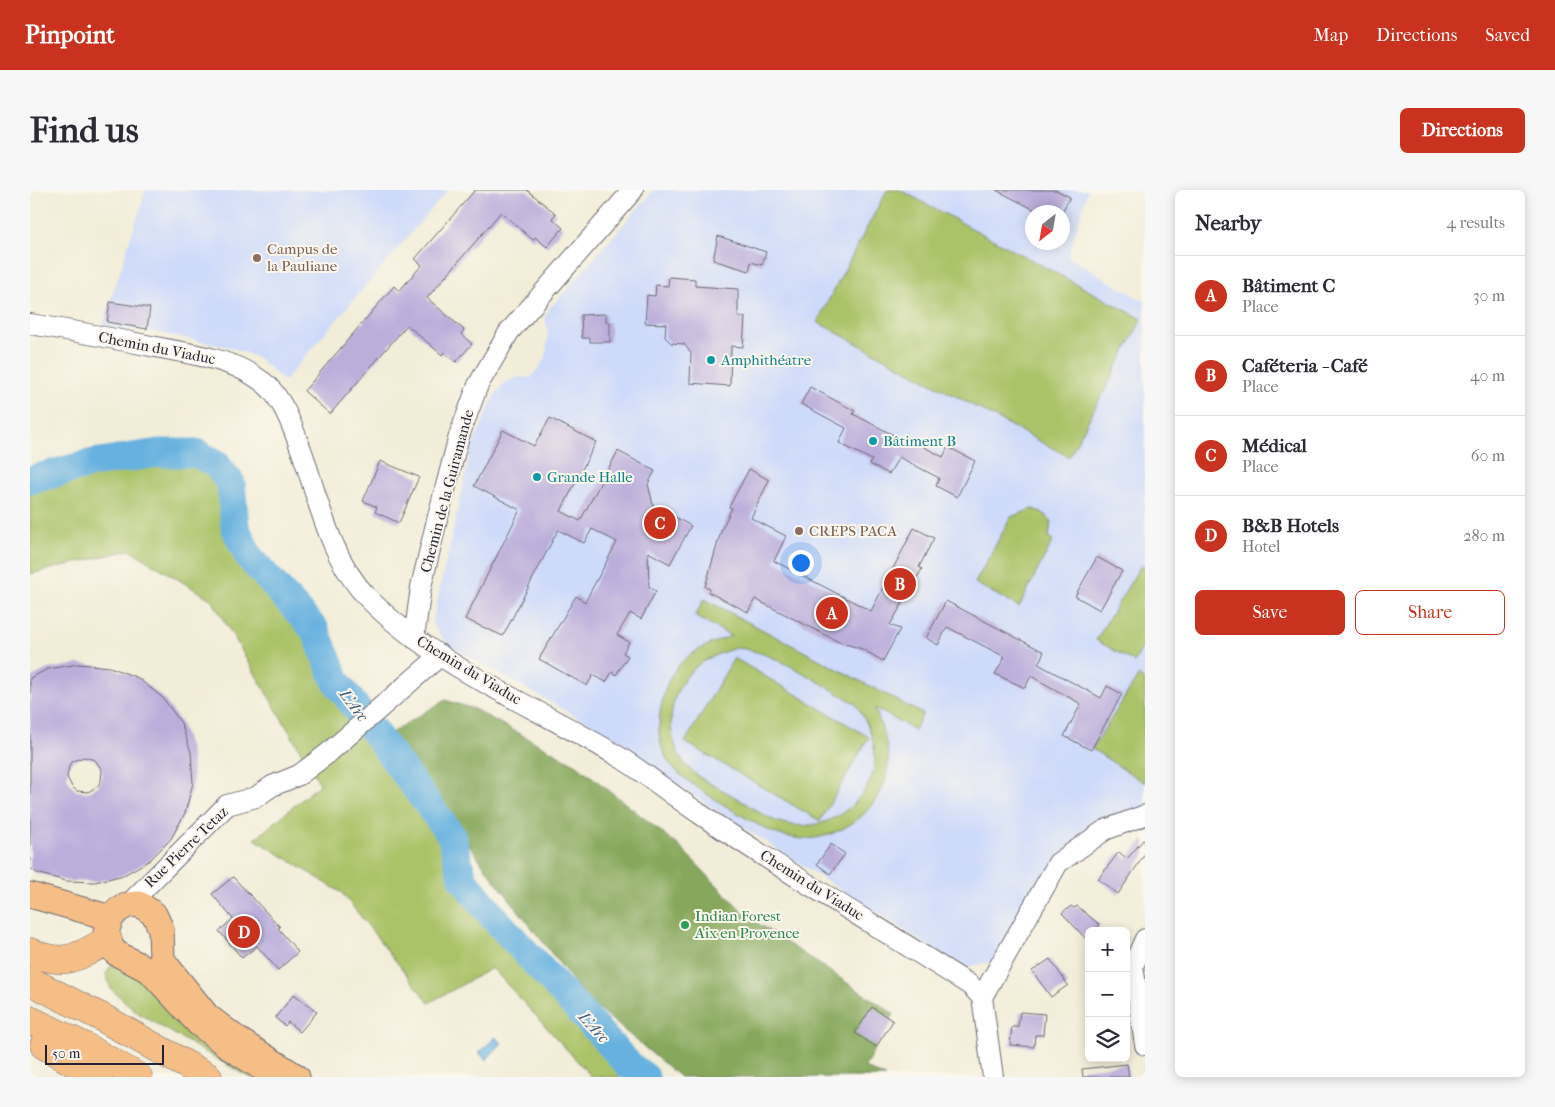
<!DOCTYPE html>
<meta charset="utf-8">
<style>
:root{--surface:#fff;--page:#f7f7f7;--text:#2b2b33;--muted:#7c7c81;--line:#e1e1e2;--accent:#c8321e}
body{margin:0;font-family:"IM FELL French Canon",serif;background:var(--page);color:var(--text)}
.controls{position:absolute;right:15px;bottom:15px;display:grid;overflow:hidden;border-radius:8px;box-shadow:0 2px 12px #0003}
.controls button{width:45px;height:45px;display:grid;place-items:center;padding:0;border:0;border-bottom:1px solid var(--line);background:var(--surface);color:var(--text);font:25px sans-serif}
.compass{position:absolute;left:995px;top:15px;width:45px;height:45px;border-radius:50%;background:var(--surface);box-shadow:0 2px 12px #0003;rotate:211deg}
.scale{position:absolute;left:15px;bottom:12px;width:119px;box-sizing:border-box;padding-left:5px;border:2px solid #22223b;border-top:0;font-size:14px;line-height:18px;white-space:nowrap;color:#22223b;-webkit-text-stroke:4px #fbf7ec;paint-order:stroke}
.you{position:absolute;left:770px;top:372px;width:18px;height:18px;margin:-12px;border:4px solid #fff;border-radius:50%;background:#1a73e8;box-shadow:0 0 0 8px #1a73e833}
.badge{display:grid;place-items:center;width:32px;height:32px;border-radius:50%;background:var(--accent);color:#fff;font-size:16px;font-weight:700}
.pin{position:absolute;translate:-50% -50%;border:2px solid #fff;box-shadow:0 1px 5px #0006}
.list{margin:0;padding:0;list-style:none}
h2{display:flex;justify-content:space-between;align-items:center;height:65px;margin:0;padding:0 20px;font-size:21px}
h2 small{font-size:16px;font-weight:400;color:var(--muted)}
.list li{display:grid;grid-template-columns:32px 1fr auto;gap:15px;align-items:center;box-sizing:border-box;height:80px;padding:0 20px;border-top:1px solid var(--line)}
.list b{display:block;font-size:19px;white-space:nowrap}
.list p{margin:0;font-size:16px;white-space:nowrap;color:var(--muted)}
.list em{font-size:16px;font-style:normal;color:var(--muted)}
.actions{display:flex;gap:10px;padding:15px 20px}
.actions a{flex:1;padding:11px 0;border:1px solid var(--accent);border-radius:8px;text-align:center;font-size:18px;color:var(--accent)}
.actions .main{background:var(--accent);color:#fff}
.icon{flex:none;width:28px;height:28px;fill:none;stroke:currentColor;stroke-width:2;stroke-linecap:round;stroke-linejoin:round}
.map{position:relative;flex:none;width:1115px;height:887px;overflow:hidden;border-radius:8px}
header{display:flex;align-items:center;gap:30px;box-sizing:border-box;height:70px;padding:0 25px;background:var(--accent);color:#fff}
header strong{font-size:24px}
nav{display:flex;gap:28px;margin-inline-start:auto;font-size:18px}
.intro{display:flex;align-items:center;justify-content:space-between;box-sizing:border-box;height:120px;padding:0 30px}
h1{margin:0;font-size:35px}
.button{padding:12px 22px;border-radius:8px;background:var(--accent);color:#fff;font-size:18px;font-weight:700}
main{display:flex;gap:30px;padding:0 30px}
aside{flex:1;background:var(--surface);border-radius:8px;box-shadow:0 2px 12px #0003}
.map>svg:first-child{display:block}
</style>
<header>
<strong>Pinpoint</strong>
<nav><a>Map</a><a>Directions</a><a>Saved</a></nav>
</header>
<div class="intro"><h1>Find us</h1><a class="button">Directions</a></div>
<main>
<div class="map">
<svg width="1115" height="887" viewBox="0 0 1115 887">
<rect width="100%" height="100%" fill="#fbf7ec"/>
<filter id="ink" filterUnits="userSpaceOnUse"><feTurbulence type="fractalNoise" baseFrequency=".02" numOctaves="2"/><feDisplacementMap in="SourceGraphic" scale="10" xChannelSelector="R" yChannelSelector="G"/><feConvolveMatrix kernelMatrix="1 2 1 2 8 2 1 2 1" color-interpolation-filters="sRGB"/></filter>
<filter id="wash" filterUnits="userSpaceOnUse"><feTurbulence type="fractalNoise" baseFrequency=".0096" numOctaves="4" result="noise"/><feDisplacementMap in="SourceGraphic" scale="20" xChannelSelector="R" yChannelSelector="G"/><feGaussianBlur stdDeviation="1.12" result="paint"/><feColorMatrix in="noise" values="0 0 0 0 0 0 0 0 0 0 0 0 0 0 0 0 0 1.4 0 .05"/><feComposite in="paint" operator="in"/></filter>
<g filter="url(#wash)">
<rect width="100%" height="100%" fill="#f2edd8"/>
<g fill="#cedafa" fill-rule="evenodd">
<path d="M116,0H418L254,191L228,168L203,158L119,141L72,137Z"/>
<path d="M624,0H1058L1038,67L1115,112V618L1066,639L964,771L933,778L616,575L592,552L418,455L402,434L441,260L465,204L477,191L489,187L501,188L515,169L518,146L515,126L520,118ZM1002,22H1032V52H1002Z"/>
</g>
<g fill="#aac267" stroke="#667251" fill-rule="evenodd">
<path d="M857,0H870L1112,129L1039,267L787,132Z"/>
<path d="M128,263H166L186,274L201,293L205,337L219,367L286,441L306,491L421,645L433,689L600,876L605,887H558L560,885L462,778L399,813L312,703L225,649L290,594L182,410L100,360L0,384V290L63,273Z"/>
<path d="M1002,319L1012,322L1021,331L1019,347L1023,350L989,417L945,393L981,327Z"/>
<path d="M1111,375L1115,377V453L1104,472L1066,450Z"/>
<path d="M674,409L893,524L884,540L845,518C851,537 860,556 858,576C854,617 816,646 777,649C768,649 752,646 744,643C721,632 653,593 640,574C627,556 627,533 632,512C640,471 664,459 701,446L665,426ZM706,458C743,460 792,495 825,513C842,538 854,571 836,598C815,631 778,645 741,629C729,623 717,614 705,607C687,596 665,589 653,571C632,540 640,497 668,475C679,467 693,462 706,458Z"/>
<path d="M704,468L839,547L790,631L655,552Z"/>
<path d="M1108,486L1115,491V593L1062,559Z"/>
<path d="M82,774L109,784L238,887H218L108,823L81,799L76,784Z"/>
</g>
<path fill="#87a85c" stroke="#54654c" d="M415,510L444,519L547,575L649,656L718,727L864,824L835,876L836,878L855,887H650L557,809L457,680L361,543Z"/>
<path fill="#66b1df" stroke="#446a8d" d="M465,847L472,853L456,870L449,863Z"/>
<g fill="none" stroke-linecap="round" stroke-linejoin="round">
<path stroke="#66b1df" stroke-width="29" d="M0,290L63,273L128,263H166L186,274L201,293L205,337L219,367L285,440L306,491L421,645L433,689L465,729L600,876L615,887"/>
</g>
<g id="blocks">
<g fill="#bcaedb" fill-rule="evenodd">
<path d="M445,0H497L526,24L522,28L533,38L517,57L505,47L503,50L471,22L397,108L434,140L431,144L442,154L426,172L414,162L412,165L377,135L300,224L274,201L364,96L369,101L392,75L385,69Z"/>
<path d="M966,0H1026L1040,7L1032,22H1009Z"/>
<path d="M688,46L736,62L732,75L721,72L719,81L683,70Z"/>
<path d="M639,87L665,89V96L708,99V127H715L713,157L701,156L700,196L660,193L661,163L654,154L641,153L635,147L636,134L615,133L617,105L625,106L626,95L638,96Z"/>
<path d="M80,112L120,118L117,139L77,132Z"/>
<path d="M576,124V132H580V152H560V148H552L551,125Z"/>
<path d="M780,197L825,221L823,224L879,253L881,250L913,267L918,257L945,271L927,307L906,296L909,288L869,267L859,284L840,274L842,270L809,253L816,238L771,214Z"/>
<path d="M520,228L566,252L531,321L550,331L588,261L625,281L618,294L623,315L661,336L640,374L618,362L619,397L626,401L611,429L600,423L587,445L599,452L593,463L598,466L586,485L582,482L576,492L563,485L557,496L509,469L546,406L555,412L587,352L562,339L554,353L528,340L473,446L435,429L490,320L444,296L473,240L504,256Z"/>
<path d="M350,271L389,287L369,333L345,322L347,317L333,311Z"/>
<path d="M719,279L739,290L721,328L756,346L744,371L841,421L884,338L904,348L889,377L892,379L860,435L870,439L853,471L832,459L809,452L725,409L718,422L678,402L680,399L675,397L692,338L702,318L699,317Z"/>
<path d="M1067,367L1092,381L1070,420L1045,406Z"/>
<path d="M916,411L1014,462L1008,474L1071,508L1077,496L1092,504L1061,560L1034,546L1051,514L1001,486L995,498L965,484L975,467L917,437L908,455L896,448Z"/>
<path d="M49,474L80,477L108,488L133,508L151,533L161,562L163,593L155,623L141,649L120,670L94,685L65,692L36,691L7,683L0,678V488L18,479ZM54,567L65,570L72,580L71,591L68,596L58,602L47,601L42,597L37,587L39,576L43,571Z"/>
<path d="M1113,650L1115,651V664L1088,704L1068,689L1089,662L1097,669Z"/>
<path d="M801,654L815,664L800,684L787,674Z"/>
<path d="M203,687L250,737L248,738L268,762L248,780L227,756L212,768L189,741L203,729L182,704Z"/>
<path d="M1041,716L1044,718L1047,716L1070,735L1064,741H1059L1056,749L1032,723Z"/>
<path d="M1020,769L1038,795L1021,807L1002,781Z"/>
<path d="M264,804L287,822L270,842L258,832L255,836L245,828Z"/>
<path d="M842,817L863,831L846,857L825,843Z"/>
<path d="M990,822L1015,824L1013,845H1005L1004,857L980,855L982,837H988Z"/>
<path d="M1097,874L1099,887H1053L1052,879Z"/>
</g>
</g>
</g>
<g filter="url(#ink)">
<use href="#blocks" fill-opacity="0" stroke="#6b6972" stroke-width="1"/>
<g fill="none" stroke-linecap="round" stroke-linejoin="round">
<defs>
<g id="minor">
<path d="M0,134C44,141 87,149 131,158C166,165 203,169 233,192C254,208 264,241 273,265C289,313 301,369 337,407C406,478 508,517 591,568C618,585 643,606 670,624C758,684 850,738 940,795L952,807"/>
<path d="M384,448L391,397L406,334L429,246L448,195L479,142L603,0"/>
<path d="M98,715L197,615L226,607L242,596L269,585L297,564L411,465"/>
<path d="M1115,749L1103,776L1115,855"/>
<path d="M963,887L952,807L1028,673L1075,640L1115,625"/>
</g>
<g id="major">
<path d="M0,705L81,728"/>
<path d="M246,887L202,859L169,834L120,781L86,763L81,757L76,742L81,728L88,720L98,715L109,714L124,724L131,739L132,770L177,826L207,849L267,887"/>
</g>
<g id="highway">
<path d="M0,762C35,777 46,768 78,750"/>
<path d="M0,791L73,828L178,887"/>
<path d="M0,830L54,856L108,887"/>
<path d="M14,855L68,887"/>
</g>
</defs>
<use href="#minor" stroke="#6b6972" stroke-width="22"/>
<use href="#major" stroke="#6b6972" stroke-width="27"/>
<use href="#highway" stroke="#6b6972" stroke-width="29"/>
<use href="#minor" stroke="#fff" stroke-width="20"/>
<use href="#major" stroke="#f6be87" stroke-width="25"/>
<use href="#highway" stroke="#f6be87" stroke-width="28"/>
</g>
</g>
<g fill="#8d6e63" stroke="#fbf7ec" stroke-width="2">
<circle cx="227" cy="68" r="5"/>
<circle cx="769" cy="341" r="5"/>
</g>
<g fill="#0f9aa8" stroke="#fbf7ec" stroke-width="2">
<circle cx="681" cy="170" r="5"/>
<circle cx="843" cy="251" r="5"/>
<circle cx="507" cy="287" r="5"/>
</g>
<circle fill="#2e9e5b" stroke="#fbf7ec" stroke-width="2" cx="655" cy="735" r="5"/>
<g text-anchor="middle" dominant-baseline="central" stroke-width="4" stroke-linejoin="round" paint-order="stroke">
<g font-size="15" fill="#785e54" stroke="#fbf7ec" text-anchor="start">
<text x="237" y="59">Campus de<tspan x="237" dy="17">la Pauliane</tspan></text>
<text x="779" y="341">CREPS PACA</text>
</g>
<g font-size="15" fill="#22223b" stroke="#fbf7ec">
<text transform="translate(127 158) rotate(11)">Chemin du Viaduc</text>
<text transform="translate(417 301) rotate(-75)">Chemin de la Guiramande</text>
<text transform="translate(439 480) rotate(31)">Chemin du Viaduc</text>
<text transform="translate(156 657) rotate(-44)">Rue Pierre Tetaz</text>
<text transform="translate(782 695) rotate(32)">Chemin du Viaduc</text>
</g>
<g font-size="15" fill="#0d838f" stroke="#fbf7ec" text-anchor="start">
<text x="691" y="170">Amphithéatre</text>
<text x="853" y="251">Bâtiment B</text>
<text x="517" y="287">Grande Halle</text>
</g>
<g font-size="15" fill="#27864d" stroke="#fbf7ec" text-anchor="start">
<text x="665" y="726">Indian Forest<tspan x="665" dy="17">Aix en Provence</tspan></text>
</g>
<g font-size="16" font-style="italic" fill="#3d5b7d" stroke="#fbf7ec">
<text transform="translate(324 515) rotate(53)">L'Arc</text>
<text transform="translate(564 837) rotate(47)">L'Arc</text>
</g>
</g>
</svg>
<div class="controls">
<button>+</button>
<button>−</button>
<button><svg class="icon" aria-label="layers" viewBox="0 0 24 24"><path d="M12 4l9 5-9 5-9-5zM3 14l9 5 9-5"/></svg></button>
</div>
<svg class="compass" viewBox="-18 -18 36 36"><path d="M0-13l5 13h-10z" fill="#e53935"/><path d="M0 13l5-13h-10z" fill="#7c7c81"/></svg>
<div class="scale">50 m</div>
<div class="you"></div>
<div class="pin badge" style="left:802px;top:423px">A</div>
<div class="pin badge" style="left:870px;top:394px">B</div>
<div class="pin badge" style="left:630px;top:333px">C</div>
<div class="pin badge" style="left:214px;top:742px">D</div>
</div>
<aside>
<h2>Nearby<small>4 results</small></h2>
<ul class="list">
<li><span class="badge">A</span><div><b>Bâtiment C</b><p>Place</p></div><em>30 m</em></li>
<li><span class="badge">B</span><div><b>Caféteria - Café</b><p>Place</p></div><em>40 m</em></li>
<li><span class="badge">C</span><div><b>Médical</b><p>Place</p></div><em>60 m</em></li>
<li><span class="badge">D</span><div><b>B&amp;B Hotels</b><p>Hotel</p></div><em>280 m</em></li>
</ul>
<div class="actions"><a class="main">Save</a><a>Share</a></div>
</aside>
</main>
